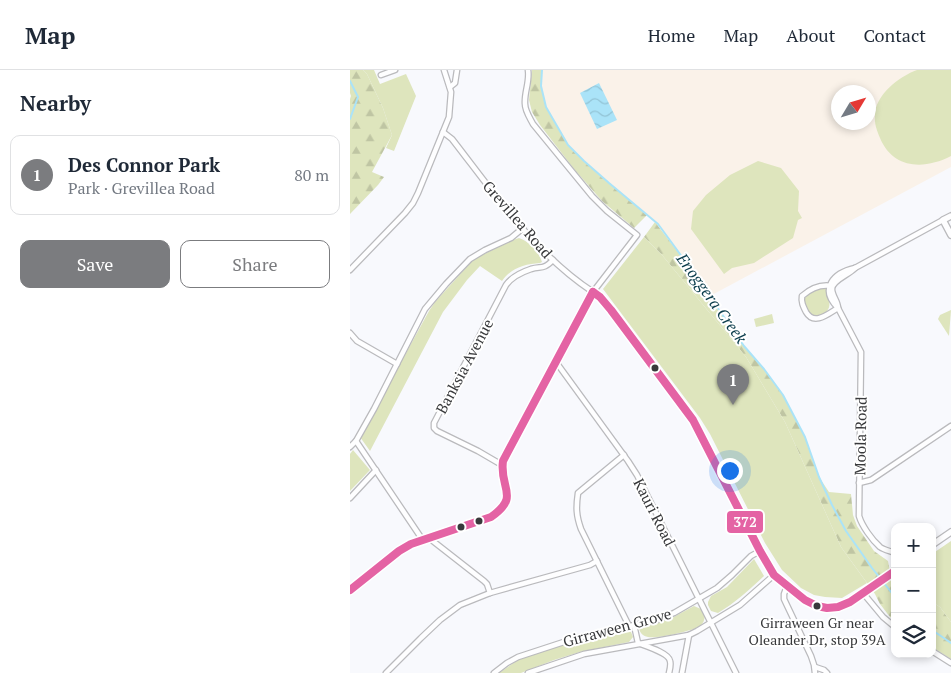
<!DOCTYPE html>
<meta charset="utf-8">
<style>
:root{--surface:#fff;--page:#f2f2f3;--text:#1f2937;--muted:#747a83;--line:#e0e1e3;--accent:#7b7c7f}
body{margin:0;font-family:"PT Serif",serif;background:var(--page);color:var(--text)}
.controls{position:absolute;right:15px;bottom:15px;display:grid;overflow:hidden;border-radius:10px;box-shadow:0 2px 8px #0003}
.controls button{width:45px;height:45px;display:grid;place-items:center;padding:0;border:0;border-bottom:1px solid var(--line);background:var(--surface);color:var(--text);font:25px sans-serif}
.compass{position:absolute;left:481px;top:15px;width:45px;height:45px;border-radius:50%;background:var(--surface);box-shadow:0 2px 8px #0003;rotate:52deg}
.you{position:absolute;left:379px;top:400px;width:18px;height:18px;margin:-12px;border:4px solid #fff;border-radius:50%;background:#1a73e8;box-shadow:0 0 0 8px #1a73e833}
.badge{display:grid;place-items:center;width:32px;height:32px;border-radius:50%;background:var(--accent);color:#fff;font-size:16px;font-weight:700}
.pin{position:absolute;translate:-50% -41px;filter:drop-shadow(0 1px 2px #0008)}
.pin::after{content:'';position:absolute;top:26px;width:18px;height:15px;background:inherit;clip-path:polygon(0 0,100% 0,50% 100%)}
.list{margin:0;padding:0;list-style:none}
h2{display:flex;justify-content:space-between;align-items:center;height:65px;margin:0;padding:0 20px;font-size:21px}
h2 small{font-size:16px;font-weight:400;color:var(--muted)}
.list li{display:grid;grid-template-columns:32px 1fr auto;gap:15px;align-items:center;box-sizing:border-box;height:80px;margin:0 10px 10px;padding:0 10px;border:1px solid var(--line);border-radius:10px}
.list b{display:block;font-size:19px;white-space:nowrap}
.list p{margin:0;font-size:16px;white-space:nowrap;color:var(--muted)}
.list em{font-size:16px;font-style:normal;color:var(--muted)}
.actions{display:flex;gap:10px;padding:15px 20px}
.actions a{flex:1;padding:11px 0;border:1px solid var(--accent);border-radius:10px;text-align:center;font-size:18px;color:var(--accent)}
.actions .main{background:var(--accent);color:#fff}
.icon{flex:none;width:28px;height:28px;fill:none;stroke:currentColor;stroke-width:2;stroke-linecap:round;stroke-linejoin:round}
.map{position:relative;flex:none;width:601px;height:603px;overflow:hidden}
header{display:flex;align-items:center;gap:30px;box-sizing:border-box;height:70px;padding:0 25px;background:var(--surface);border-bottom:1px solid var(--line)}
header strong{font-size:24px}
nav{display:flex;gap:28px;margin-inline-start:auto;font-size:18px}
main{display:flex}
aside{flex:1;background:var(--surface)}
.map>svg:first-child{display:block}
</style>
<header>
<strong>Map</strong>
<nav><a>Home</a><a>Map</a><a>About</a><a>Contact</a></nav>
</header>
<main>
<aside>
<h2>Nearby<small></small></h2>
<ul class="list">
<li><span class="badge">1</span><div><b>Des Connor Park</b><p>Park · Grevillea Road</p></div><em>80 m</em></li>
</ul>
<div class="actions"><a class="main">Save</a><a>Share</a></div>
</aside>
<div class="map">
<svg width="601" height="603" viewBox="0 0 601 603">
<defs>
<pattern id="forest-firs" width="22" height="20" patternUnits="userSpaceOnUse" patternTransform="scale(1.25)"><rect width="22" height="20" fill="#dee5bd"/><path d="M5 1l3.5 6h-7zM16 11l3.5 6h-7z" fill="#bfc5a3"/></pattern>
<pattern id="water-waves" width="16" height="10" patternUnits="userSpaceOnUse" patternTransform="scale(1.25)"><rect width="16" height="10" fill="#aae3f8"/><path d="M0 5q4-4 8 0t8 0" fill="none" stroke="#93c4d6"/></pattern>
</defs>
<rect width="100%" height="100%" fill="#f8f9fd"/>
<path fill="#faf2e9" fill-rule="evenodd" d="M192,0H601V97L360,226L308,154L259,113L234,91L218,75L196,37L191,16ZM488,22H518V52H488Z"/>
<g fill="url(#forest-firs)">
<path d="M0,0H13L17,4L33,38L42,65L22,102L34,107L28,115L0,144V29L1,26L0,23Z"/>
<path d="M182,0H192L191,16L196,37L218,75L234,91L297,145L284,158L252,131L224,99L190,55L182,42L179,30Z"/>
<path d="M305,152L338,195L394,276L414,299L433,325L455,367L469,407L479,422L501,424L503,445L507,456L524,481L538,491L540,502L545,509V550L540,547L530,534L525,524L491,477L435,352L396,287L312,185L294,167Z"/>
<path d="M582,532L590,537L601,552V589L582,577Z"/>
</g>
<g fill="#dee5bd">
<path d="M13,0H24L30,14L56,4L66,26L44,81L36,78L42,65L33,38L17,4Z"/>
<path d="M567,0H601V86C574,100 543,99 530,68C527,61 524,53 525,45C525,25 550,6 567,0Z"/>
<path d="M408,91L431,98L449,121L448,141L452,148L448,150L443,168L404,193L382,198L374,204L341,159L343,141L356,125L380,105Z"/>
<path d="M294,167L312,185L396,287L435,352L491,477L517,513L492,528L475,527L464,525L451,518L432,500L415,473L360,364L350,348L253,219Z"/>
<path d="M169,168C179,171 189,182 192,192L190,193C175,194 161,198 152,211L130,196L117,210L93,242L20,381L10,367L79,241L85,232L124,189L163,170Z"/>
<path d="M471,218L476,219C481,234 483,243 465,246C460,245 458,242 456,238C450,226 461,222 471,218Z"/>
<path d="M601,240L599,266L588,249L590,245Z"/>
<path d="M422,244L424,253L406,257L404,249Z"/>
<path d="M3,380L20,400L0,421V384Z"/>
<path d="M601,471V552L590,537L582,532V484Z"/>
<path d="M404,489L414,506C399,520 385,533 368,543L361,541L358,535V532L361,526L377,517Z"/>
<path d="M344,536L351,539C353,542 356,546 354,550C354,552 351,555 350,556C343,561 306,569 298,567C293,566 291,564 289,559L291,557L320,549Z"/>
<path d="M276,559L281,562L283,567L279,572L230,582L204,590L171,603H149L168,590L227,570Z"/>
</g>
<path fill="url(#water-waves)" d="M249,13L267,50L247,59L230,23Z"/>
<g fill="none" stroke-linecap="round" stroke-linejoin="round">
<g stroke="#aae3f8" stroke-width="2">
<path d="M192,0L191,16L196,37L218,75L234,91L259,113L308,154L338,195L394,276L414,299L433,325L455,367L469,407L482,435L496,461L522,498L545,527"/>
<path d="M0,11L8,27L0,49"/>
<path d="M582,560L601,573"/>
</g>
<defs>
<g id="street">
<path d="M31,5L45,0"/>
<path d="M100,17L105,13L107,0"/>
<path d="M93,62L102,69C144,123 185,184 243,222L287,165L257,141L242,126L183,54C180,48 175,41 175,34C174,23 180,11 178,0"/>
<path d="M0,200L55,143L63,133L68,123L99,47L101,22L94,0"/>
<path d="M482,216C471,214 461,218 452,226C451,232 453,236 456,242C464,256 478,244 488,238"/>
<path d="M488,238C488,231 482,226 482,219C482,210 499,205 505,198"/>
<path d="M0,263L7,271L47,294"/>
<path d="M206,292L278,391L287,405L386,603"/>
<path d="M6,371L72,469"/>
<path d="M0,377L6,371L24,339L75,239L96,214L120,189L135,180L161,168L173,158"/>
<path d="M274,385L228,423C226,437 226,445 231,459L279,556"/>
<path d="M152,395L128,381L87,361L84,358V353L156,215C161,208 172,202 181,199C192,196 193,200 203,190"/>
<path d="M509,413L521,410L601,356"/>
<path d="M0,428L26,400"/>
<path d="M79,468L134,511L137,514L140,523"/>
<path d="M545,483C540,481 534,480 530,477C522,470 512,456 509,446L511,282L488,238C469,219 483,203 505,198L593,150"/>
<path d="M437,516L434,524V529L461,586L464,595L465,603"/>
<path d="M513,523L533,547L545,557"/>
<path d="M284,555L288,573C296,576 319,583 320,591C321,594 320,599 319,603"/>
<path d="M582,581L601,593"/>
<path d="M465,597L474,600L477,603"/>
<path d="M36,603L71,568L90,550L110,535L140,523L240,495L247,491"/>
<path d="M144,603L157,593L168,587L226,568L307,550L324,543L367,518L382,505L401,486L410,481"/>
<path d="M178,603L234,584L339,565L347,561L390,535L424,505"/>
<path d="M332,603L339,565"/>
</g>
<g id="secondary">
<path d="M601,146L593,150L601,165"/>
<path d="M582,475L601,462"/>
<path d="M0,520L49,481L61,474L141,447C174,429 146,413 153,391L201,300L211,283L243,222L250,227L261,240L343,350L410,481L424,505L432,512L455,530L467,536L477,538L488,537L500,532L545,501"/>
</g>
</defs>
<use href="#street" stroke="#bababd" stroke-width="7"/>
<use href="#secondary" stroke="#bababd" stroke-width="8"/>
<use href="#street" stroke="#fefeff" stroke-width="4.5"/>
<use href="#secondary" stroke="#fefeff" stroke-width="5.5"/>
<defs>
<g id="bus-1">
<path d="M243,222L250,227L261,240L343,350L410,481L424,505L455,530L467,536L477,538L488,537L500,532L545,501"/>
<path d="M0,520L49,481L61,474L141,447C171,426 149,419 153,391L243,222"/>
</g>
</defs>
<use href="#bus-1" stroke="#fff" stroke-width="11"/>
<use href="#bus-1" stroke="#e463a4" stroke-width="8"/>
</g>
<g fill="#38393b" stroke="#fff" stroke-width="2">
<circle cx="305" cy="298" r="4.5"/>
<circle cx="129" cy="451" r="4.5"/>
<circle cx="111" cy="457" r="4.5"/>
<circle cx="467" cy="536" r="4.5"/>
</g>
<g text-anchor="middle" dominant-baseline="central" stroke-width="4" stroke-linejoin="round" paint-order="stroke">
<g font-size="14" fill="#38393b" stroke="#fff">
<text x="467" y="552">Girraween Gr near<tspan x="467" dy="17">Oleander Dr, stop 39A</tspan></text>
</g>
<g font-size="15" fill="#38393b" stroke="#fff">
<text transform="translate(168 149) rotate(49)">Grevillea Road</text>
<text transform="translate(114 296) rotate(-62)">Banksia Avenue</text>
<text transform="translate(510 366) rotate(-89)">Moola Road</text>
<text transform="translate(305 442) rotate(63)">Kauri Road</text>
<text transform="translate(267 557) rotate(-15)">Girraween Grove</text>
</g>
<g font-size="16" font-style="italic" fill="#0a3c4b" stroke="#fff">
<text transform="translate(362 228) rotate(54)">Enoggera Creek</text>
</g>
</g>
<rect stroke="#fff" stroke-width="2" x="376" y="440" width="38" height="24" rx="5" fill="#e463a4"/>
<g font-size="14" text-anchor="middle" font-weight="bold" fill="#fff">
<text x="395" y="457">372</text>
</g>
</svg>
<div class="controls">
<button>+</button>
<button>−</button>
<button><svg class="icon" aria-label="layers" viewBox="0 0 24 24"><path d="M12 4l9 5-9 5-9-5zM3 14l9 5 9-5"/></svg></button>
</div>
<svg class="compass" viewBox="-18 -18 36 36"><path d="M0-13l5 13h-10z" fill="#e53935"/><path d="M0 13l5-13h-10z" fill="#747a83"/></svg>
<div class="you"></div>
<div class="pin badge" style="left:383px;top:335px">1</div>
</div>
</main>
